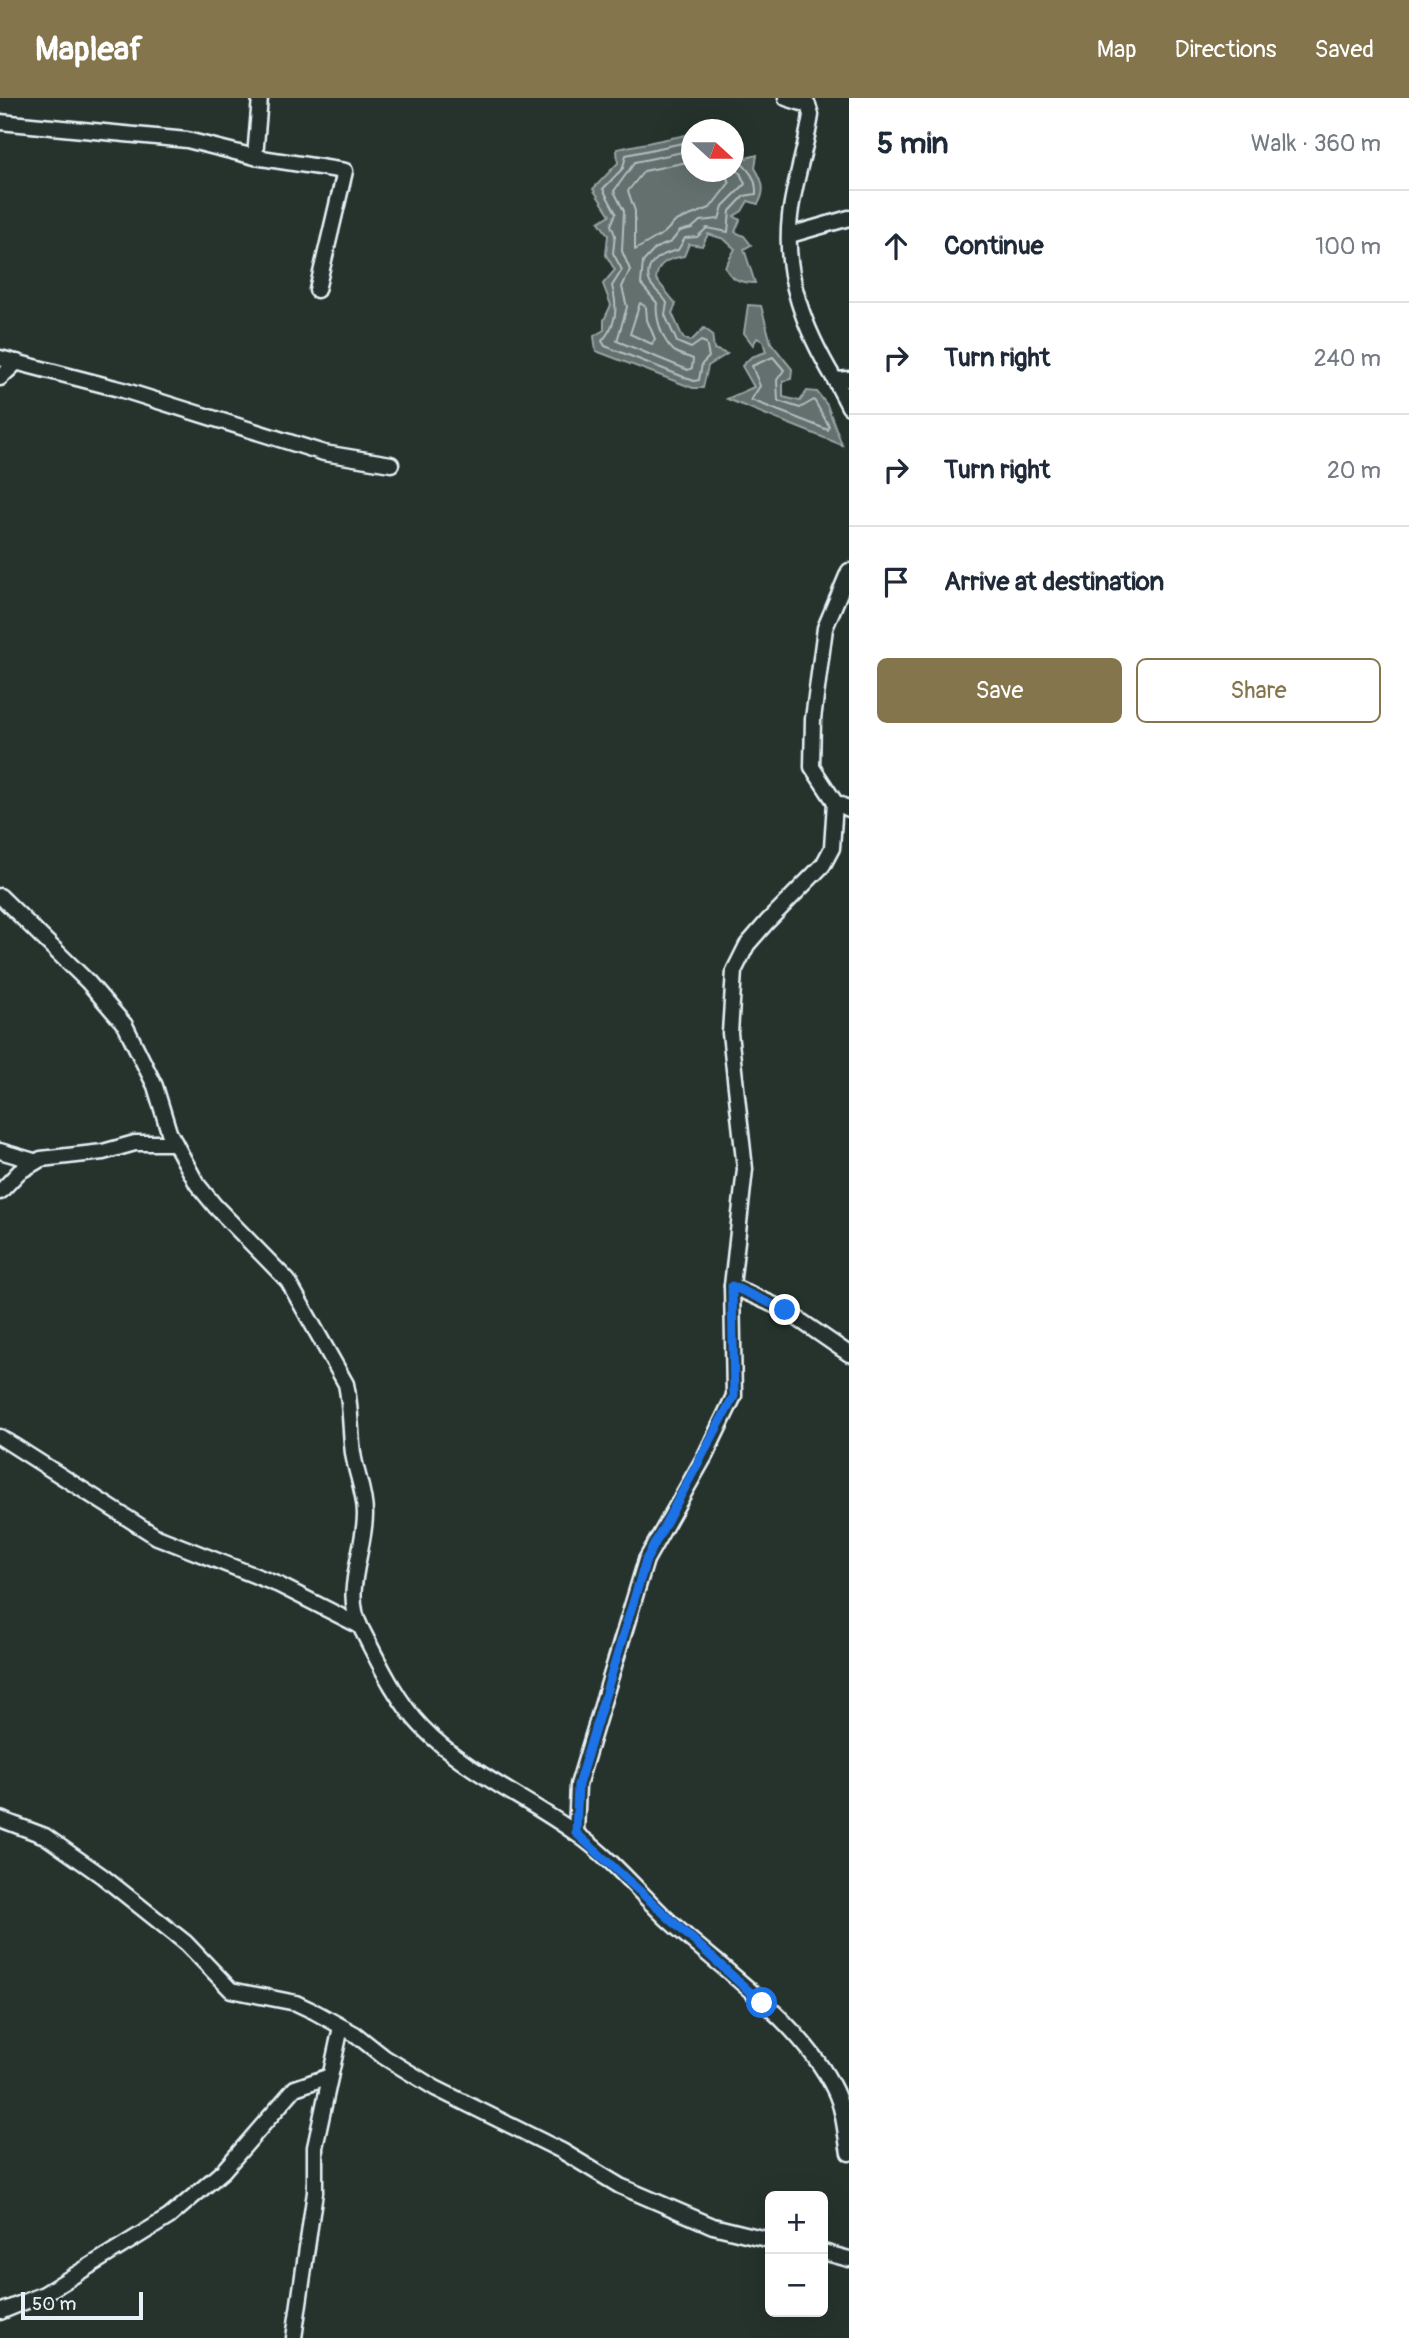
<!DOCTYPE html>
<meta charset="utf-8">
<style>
:root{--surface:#fff;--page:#f6f6f7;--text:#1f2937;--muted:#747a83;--line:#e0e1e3;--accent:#84754c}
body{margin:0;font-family:Pangolin,sans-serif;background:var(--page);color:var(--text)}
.controls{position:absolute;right:21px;bottom:21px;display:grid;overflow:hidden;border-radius:10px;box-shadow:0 7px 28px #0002}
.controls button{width:63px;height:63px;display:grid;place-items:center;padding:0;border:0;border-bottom:2px solid var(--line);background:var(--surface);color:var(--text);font:35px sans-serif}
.compass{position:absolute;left:681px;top:21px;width:63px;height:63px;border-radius:50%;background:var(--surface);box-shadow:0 7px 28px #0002;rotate:111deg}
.scale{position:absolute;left:21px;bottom:18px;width:122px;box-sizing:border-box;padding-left:7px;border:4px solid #e8f1f8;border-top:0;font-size:19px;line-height:24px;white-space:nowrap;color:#e8f1f8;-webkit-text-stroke:5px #26332d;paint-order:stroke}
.stop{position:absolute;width:21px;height:21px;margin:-16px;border:5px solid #1a73e8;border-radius:50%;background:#fff}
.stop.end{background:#1a73e8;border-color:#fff;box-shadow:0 2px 7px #0008}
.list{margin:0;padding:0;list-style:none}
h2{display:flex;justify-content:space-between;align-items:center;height:91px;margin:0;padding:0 28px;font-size:30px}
h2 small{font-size:23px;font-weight:400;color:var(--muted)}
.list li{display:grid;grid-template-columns:46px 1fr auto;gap:21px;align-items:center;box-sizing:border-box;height:112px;padding:0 28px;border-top:2px solid var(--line)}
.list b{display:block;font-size:26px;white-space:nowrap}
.list em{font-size:23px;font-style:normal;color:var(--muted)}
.actions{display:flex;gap:14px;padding:21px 28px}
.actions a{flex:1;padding:16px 0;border:2px solid var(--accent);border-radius:10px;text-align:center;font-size:24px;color:var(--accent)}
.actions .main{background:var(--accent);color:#fff}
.icon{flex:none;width:38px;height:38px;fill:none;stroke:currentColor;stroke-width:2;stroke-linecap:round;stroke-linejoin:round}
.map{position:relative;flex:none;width:849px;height:2240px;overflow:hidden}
header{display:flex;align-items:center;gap:42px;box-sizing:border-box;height:98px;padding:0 35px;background:var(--accent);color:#fff}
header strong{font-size:33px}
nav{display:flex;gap:38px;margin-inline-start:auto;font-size:24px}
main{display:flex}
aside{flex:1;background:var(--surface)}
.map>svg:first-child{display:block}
</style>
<header>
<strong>Mapleaf</strong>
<nav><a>Map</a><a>Directions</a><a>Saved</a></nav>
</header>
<main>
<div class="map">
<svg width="849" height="2240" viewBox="0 0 849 2240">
<rect width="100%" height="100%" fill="#26332d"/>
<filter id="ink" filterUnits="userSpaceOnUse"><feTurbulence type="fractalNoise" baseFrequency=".0143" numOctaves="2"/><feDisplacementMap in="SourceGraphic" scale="14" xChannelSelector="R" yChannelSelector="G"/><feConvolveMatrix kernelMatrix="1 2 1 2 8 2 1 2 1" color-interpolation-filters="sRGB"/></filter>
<g filter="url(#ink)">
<g fill="#636f6d" stroke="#98a3a5" stroke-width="2">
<path d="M691,36L692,74H734V39L746,60L757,57L755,70C763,83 766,93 758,106L748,103L742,113L734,118L740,122L735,134L744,138L751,147L744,151L755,185C742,185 731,182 725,169L735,151L724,141L708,136L702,148L689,146L684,158C669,161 658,163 656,181L676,206L672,215L683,240L691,243L704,230L712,236L714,251L727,256L708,268L703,290H693L596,253L594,238L604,232V222L611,207L603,186L615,172L606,157L608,137L599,124L610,117L593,91L618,65L617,51Z"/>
<path d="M748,207L761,208L771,245L792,271L791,281L783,283V299L800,303L807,293L817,294L827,307L842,347L727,301L754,289L742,268L751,259L766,254L763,243L757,240L753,247L744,235Z"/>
</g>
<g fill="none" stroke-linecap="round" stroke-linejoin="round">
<g stroke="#b3bdc0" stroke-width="2">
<path d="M692,43L626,57L623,70L603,91L616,115L611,127L615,137L613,155L622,172L612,188C618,210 617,226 602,243L605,248L694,283L699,282L702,266L709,259L706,245L701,243L691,250L677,244L665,217L667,205C663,197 651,190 649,182C644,163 665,155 678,152L685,140L697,139L707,130L728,134L730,113L744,98L756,96C757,76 744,69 734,57"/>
<path d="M692,52L635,64L614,93L624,113L622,153L630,172L622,189L627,209L617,243L688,272L692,270L693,261C687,258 678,257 673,252C662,242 655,219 657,205L641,186L643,164L656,150L671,144L680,133L692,130L700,123L719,121L723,108L745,86L740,75L734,70"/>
<path d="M692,63L644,73L628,93L635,113V152L664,135L676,123L710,110L730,84L722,74"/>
<path d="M640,205L646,209L647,222L655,241L652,246L630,236Z"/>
<path d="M773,259L784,272L777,282L778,303L800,310L814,302L829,328L828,332L751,302L760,288L752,268Z"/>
</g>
<defs>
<g id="street">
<path d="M786,0L808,7L811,17C806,51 794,84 790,118C783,178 805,232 835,282L849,281"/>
<path d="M0,24L187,42L255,59L260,0"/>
<path d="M255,59L345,73L317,192"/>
<path d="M790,137L849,120"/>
<path d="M0,260L123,292L324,355L391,366"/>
<path d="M0,280L17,264"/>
<path d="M835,282L849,309"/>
<path d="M849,473L825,530L813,621L812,669L835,704L849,711"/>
<path d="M0,798L88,884L125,927L155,988L169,1034L197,1086L215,1108L288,1183L346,1286C351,1309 350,1332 353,1355C356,1376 365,1394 365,1416C365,1453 342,1495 361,1530C378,1563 396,1602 422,1629C466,1675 528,1700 578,1737C611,1760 637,1792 666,1820C721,1871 803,1925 835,1993C844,2012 845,2034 849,2055"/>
<path d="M0,1053L34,1063"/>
<path d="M0,1094L19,1074L41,1061L103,1054L135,1045H175"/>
<path d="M732,1188L785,1212L849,1256"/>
<path d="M0,1339L157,1439L279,1487L358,1527"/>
<path d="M0,1721L45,1738L102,1778L186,1845L231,1892L296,1905L315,1914L355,1936L384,1959L435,1990L562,2053L620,2088L713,2128L770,2142"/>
<path d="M576,1735L578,1687L646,1462L705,1358L734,1298L732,1188L745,1071L730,935L734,873L747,847L767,824L823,767L832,750L835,704"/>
<path d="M823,2154L849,2161"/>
<path d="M0,2214L44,2196L169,2119L223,2073L295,1990L330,1978"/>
<path d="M294,2240L315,2094V2049L341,1929"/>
</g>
</defs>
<use href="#street" stroke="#e8f1f8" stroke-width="19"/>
<use href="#street" stroke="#26332d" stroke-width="14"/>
</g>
</g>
<g fill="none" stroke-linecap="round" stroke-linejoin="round" filter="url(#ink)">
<path stroke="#1a73e8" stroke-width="9" d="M762,1905L576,1735L578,1687L646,1462L734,1298L732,1188L785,1212"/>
</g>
</svg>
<div class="controls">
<button>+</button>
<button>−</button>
</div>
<svg class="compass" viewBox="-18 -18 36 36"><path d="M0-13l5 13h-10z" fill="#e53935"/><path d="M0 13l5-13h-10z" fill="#747a83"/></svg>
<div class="scale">50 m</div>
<div class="stop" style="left:762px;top:1905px"></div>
<div class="stop end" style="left:785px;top:1212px"></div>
</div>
<aside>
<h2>5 min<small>Walk · 360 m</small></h2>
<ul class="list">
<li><svg class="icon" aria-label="ahead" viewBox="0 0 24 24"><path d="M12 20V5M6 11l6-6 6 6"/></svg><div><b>Continue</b></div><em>100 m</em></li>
<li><svg class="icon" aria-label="right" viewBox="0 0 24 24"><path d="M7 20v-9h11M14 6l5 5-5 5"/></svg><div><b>Turn right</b></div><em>240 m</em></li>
<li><svg class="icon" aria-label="right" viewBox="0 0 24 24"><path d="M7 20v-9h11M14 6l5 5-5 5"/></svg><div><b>Turn right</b></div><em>20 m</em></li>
<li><svg class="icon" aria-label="arrive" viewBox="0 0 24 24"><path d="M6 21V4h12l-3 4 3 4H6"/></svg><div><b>Arrive at destination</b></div></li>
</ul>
<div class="actions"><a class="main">Save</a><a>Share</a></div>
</aside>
</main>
